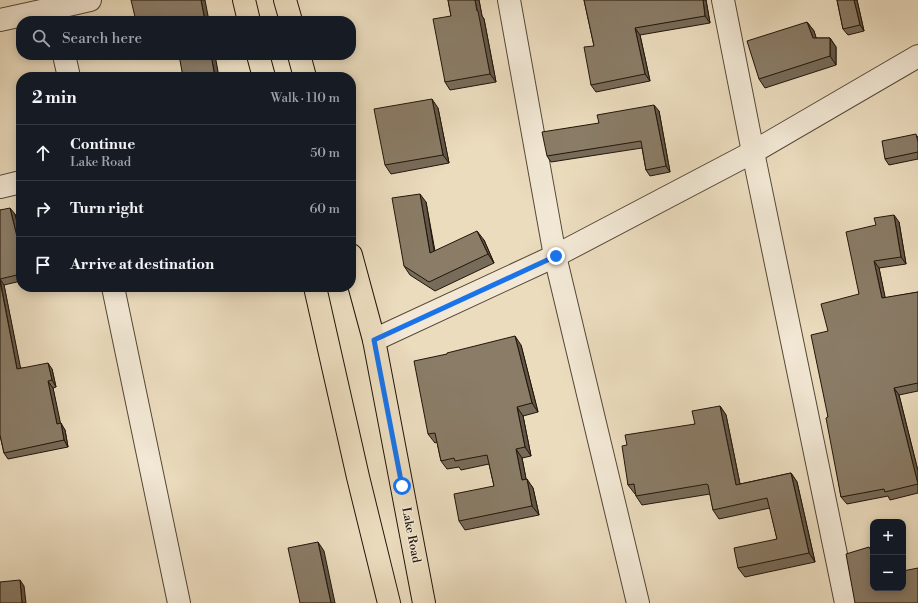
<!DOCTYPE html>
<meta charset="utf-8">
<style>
:root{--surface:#171b24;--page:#20242c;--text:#f1f3f6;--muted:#9ea1a6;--line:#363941}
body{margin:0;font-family:"Libre Bodoni",serif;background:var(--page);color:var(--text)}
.controls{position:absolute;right:12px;bottom:12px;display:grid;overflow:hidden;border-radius:8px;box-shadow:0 2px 10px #0003}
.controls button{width:36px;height:36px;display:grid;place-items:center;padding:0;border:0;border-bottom:1px solid var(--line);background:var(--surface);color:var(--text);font:20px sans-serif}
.stop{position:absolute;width:12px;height:12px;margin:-9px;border:3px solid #1a73e8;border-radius:50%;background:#fff}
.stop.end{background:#1a73e8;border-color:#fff;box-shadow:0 1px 4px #0008}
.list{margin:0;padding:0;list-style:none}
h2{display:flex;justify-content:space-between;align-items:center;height:52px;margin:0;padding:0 16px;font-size:17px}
h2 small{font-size:13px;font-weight:400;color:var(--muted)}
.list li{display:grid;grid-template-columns:26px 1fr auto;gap:12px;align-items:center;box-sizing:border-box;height:56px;padding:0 16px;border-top:1px solid var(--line)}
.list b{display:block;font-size:15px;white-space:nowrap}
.list p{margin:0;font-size:13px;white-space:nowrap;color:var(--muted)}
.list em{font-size:13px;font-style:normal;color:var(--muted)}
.icon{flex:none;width:22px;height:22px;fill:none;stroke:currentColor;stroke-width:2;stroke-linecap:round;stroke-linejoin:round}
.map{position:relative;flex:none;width:918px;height:603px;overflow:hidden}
.search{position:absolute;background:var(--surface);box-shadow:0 2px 10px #0003;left:16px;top:16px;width:340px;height:44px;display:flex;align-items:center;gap:10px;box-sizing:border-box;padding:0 14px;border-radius:16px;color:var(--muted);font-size:15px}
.panel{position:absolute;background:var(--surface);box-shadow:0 2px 10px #0003;left:16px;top:72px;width:340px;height:220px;border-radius:16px}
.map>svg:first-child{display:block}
</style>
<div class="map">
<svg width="918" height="603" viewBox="0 0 918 603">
<rect width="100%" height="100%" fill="#ebdcbe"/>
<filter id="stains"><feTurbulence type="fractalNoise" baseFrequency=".005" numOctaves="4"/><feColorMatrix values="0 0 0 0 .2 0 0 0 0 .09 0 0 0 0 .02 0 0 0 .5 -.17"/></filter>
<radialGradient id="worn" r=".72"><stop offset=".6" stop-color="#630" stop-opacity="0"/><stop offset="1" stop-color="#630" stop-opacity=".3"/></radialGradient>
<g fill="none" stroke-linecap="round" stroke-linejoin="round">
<defs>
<g id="minor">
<path d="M509,0L555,256L638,603"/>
<path d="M723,0L753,152L846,603"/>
<path d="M0,20L55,8"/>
<path d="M57,21L55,8L90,0"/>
<path d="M64,55L69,77"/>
<path d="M0,187L21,182"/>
<path d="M113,287L179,603"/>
<path d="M374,340L555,256L753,152L918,56"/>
</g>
<g id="major">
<path d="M244,0L249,21"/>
<path d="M285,0L291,21"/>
<path d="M258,55L264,77"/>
<path d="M299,55L305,77"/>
<path d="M351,255L374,340L424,603"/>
<path d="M315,287L358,477L389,603"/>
</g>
</defs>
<use href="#minor" stroke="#544736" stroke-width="24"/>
<use href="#major" stroke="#211509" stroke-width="24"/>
<use href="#minor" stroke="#f2e8d5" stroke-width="22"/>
<use href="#major" stroke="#ebdcbe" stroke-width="22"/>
</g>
<g fill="#776b59" stroke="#211509">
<path d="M448,0H479L482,16L484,19L496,82L450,90L445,82L451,16Z"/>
<path d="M584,0H706L710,23L640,35L650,81L596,92L591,85L594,46Z"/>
<path d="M837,0H857L864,31L848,35L843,29Z"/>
<path d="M807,22L814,31L816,38H830L836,47V65L765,88L759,79Z"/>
<path d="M438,108L449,163L391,174L385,165Z"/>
<path d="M659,111L670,172L650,176L646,170L642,148L551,162L547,156L599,123Z"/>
<path d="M918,136V159L889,165L885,159Z"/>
<path d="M426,202L435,251L484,240L494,263L435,291L410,275L404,266Z"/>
<path d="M0,210L15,214L21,240V281L4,285L20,368L52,369L56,387L53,388L60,424L65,430L68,447L8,459L4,453L0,435Z"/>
<path d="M899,222L906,264L879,268L885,298L918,292V391L899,395L918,471V493L890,500L888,496L847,504L841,497L828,417V331L859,294L876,225Z"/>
<path d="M521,345L538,412L523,416L531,456L522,458L526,479L533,488L539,515L465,530L459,521L494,486L489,464L461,470L459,467L447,469L441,461L437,442L435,443L428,434Z"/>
<path d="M720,406L726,415L740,484L791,473L797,482L815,562L745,577L738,568L777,539L770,508L719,519L713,510L710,494L642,505L636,496V494H635L628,485L627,445L695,424Z"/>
</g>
<g fill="#615748" stroke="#211509">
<path d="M201,0H205L209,21H205Z"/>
<path d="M475,0H479L482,16L484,19L496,82L490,74Z"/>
<path d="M703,0H706L710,23L705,16Z"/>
<path d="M854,0H857L864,31L860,25Z"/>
<path d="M807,22L814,31L819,47L813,38Z"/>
<path d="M635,28L640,35L650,81L645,74Z"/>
<path d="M830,38L836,47V65L830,56Z"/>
<path d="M211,55H215L219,77H215Z"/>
<path d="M432,99L438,108L449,163L443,155Z"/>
<path d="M654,105L659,111L670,172L666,166Z"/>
<path d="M420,194L426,202L436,262L430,253Z"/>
<path d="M10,208L15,214L21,240V253Z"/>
<path d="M894,215L899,222L906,264L901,257Z"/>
<path d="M477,231L484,240L494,263L488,254Z"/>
<path d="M874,261L879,268L887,306L882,298Z"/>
<path d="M0,279L4,285L22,375L17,369Z"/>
<path d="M515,336L521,345L538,412L532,403Z"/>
<path d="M48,363L52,369L56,387L52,380Z"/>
<path d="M48,381L53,388L62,430L57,424Z"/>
<path d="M894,388L899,395L918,471V485Z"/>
<path d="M720,406L726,415L742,494L736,485Z"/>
<path d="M517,407L523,416L531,456L525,447Z"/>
<path d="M61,423L65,430L68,447L64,440Z"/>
<path d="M516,449L522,458L528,489L522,480Z"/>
<path d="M791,473L797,482L815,562L809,553Z"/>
<path d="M527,479L533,488L539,515L532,506Z"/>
<path d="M318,542L324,551L335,603H331Z"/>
<path d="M20,580L24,586L26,603H22Z"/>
</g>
<g fill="#8a7c67" stroke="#211509">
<path d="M131,0H201L205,21H136Z"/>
<path d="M448,0H475L477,11H478L490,74L445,82L433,19L451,16Z"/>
<path d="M584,0H703L705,16L635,28L645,74L591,85L584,47L594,46Z"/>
<path d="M837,0H854L860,25L843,29Z"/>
<path d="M807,22L813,38H830V56L759,79L747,41Z"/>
<path d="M179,55H211L215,77H183Z"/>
<path d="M432,99L443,155L385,165L374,109Z"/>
<path d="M654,105L666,166L646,170L641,141L547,156L542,132L599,123L597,115Z"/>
<path d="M916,134L918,142V152L885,159L882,141Z"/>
<path d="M420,194L430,253L477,231L488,254L429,282L404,266L392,198Z"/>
<path d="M10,208L21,253V274L0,279V210Z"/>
<path d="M894,215L901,257L874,261L882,298L918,292V383L894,388L918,484L885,492L884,489L841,497L826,418L828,417L811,335L828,331L821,304L859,294L846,232L876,225L874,218Z"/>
<path d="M0,281L17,369L48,363L52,380L48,381L57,424L61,423L64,440L4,453L0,435Z"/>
<path d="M515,336L532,403L517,407L525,447L516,449L522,480L527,479L532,506L459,521L454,494L494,486L487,455L455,461L454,458L441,461L435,433L428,434L414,361L447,354V353Z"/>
<path d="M720,406L736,485L791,473L809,553L738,568L734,548L777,539L767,498L713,510L708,485L707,484L636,496L634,484L628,485L622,446L627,445L625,435L695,424L692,411Z"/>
<path d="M318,542L331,603H300L288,548Z"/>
<path d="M869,547L870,549L873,548V588H903V571L918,568V603H855L846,554Z"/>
<path d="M20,580L22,603H0V582Z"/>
</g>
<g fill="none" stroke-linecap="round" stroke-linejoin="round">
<path stroke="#1a73e8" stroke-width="5" d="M402,486L374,340L556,256"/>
</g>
<g text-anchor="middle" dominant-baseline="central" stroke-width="3" stroke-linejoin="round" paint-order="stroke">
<g font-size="12" fill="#211509" stroke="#f2e8d5">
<text transform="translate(411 535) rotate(79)">Lake Road</text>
</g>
</g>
<rect width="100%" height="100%" filter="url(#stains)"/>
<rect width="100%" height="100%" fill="url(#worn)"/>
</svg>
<div class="controls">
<button>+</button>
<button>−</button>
</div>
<div class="stop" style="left:402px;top:486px"></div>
<div class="stop end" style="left:556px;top:256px"></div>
<div class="search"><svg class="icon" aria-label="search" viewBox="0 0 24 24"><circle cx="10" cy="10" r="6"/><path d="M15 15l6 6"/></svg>Search here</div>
<section class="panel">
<h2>2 min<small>Walk · 110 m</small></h2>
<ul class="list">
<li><svg class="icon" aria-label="ahead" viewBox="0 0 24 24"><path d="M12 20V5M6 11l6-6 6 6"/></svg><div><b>Continue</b><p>Lake Road</p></div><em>50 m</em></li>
<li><svg class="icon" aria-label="right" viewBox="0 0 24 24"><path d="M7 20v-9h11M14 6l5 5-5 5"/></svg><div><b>Turn right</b></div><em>60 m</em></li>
<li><svg class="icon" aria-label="arrive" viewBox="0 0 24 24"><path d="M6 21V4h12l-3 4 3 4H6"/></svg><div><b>Arrive at destination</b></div></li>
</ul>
</section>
</div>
